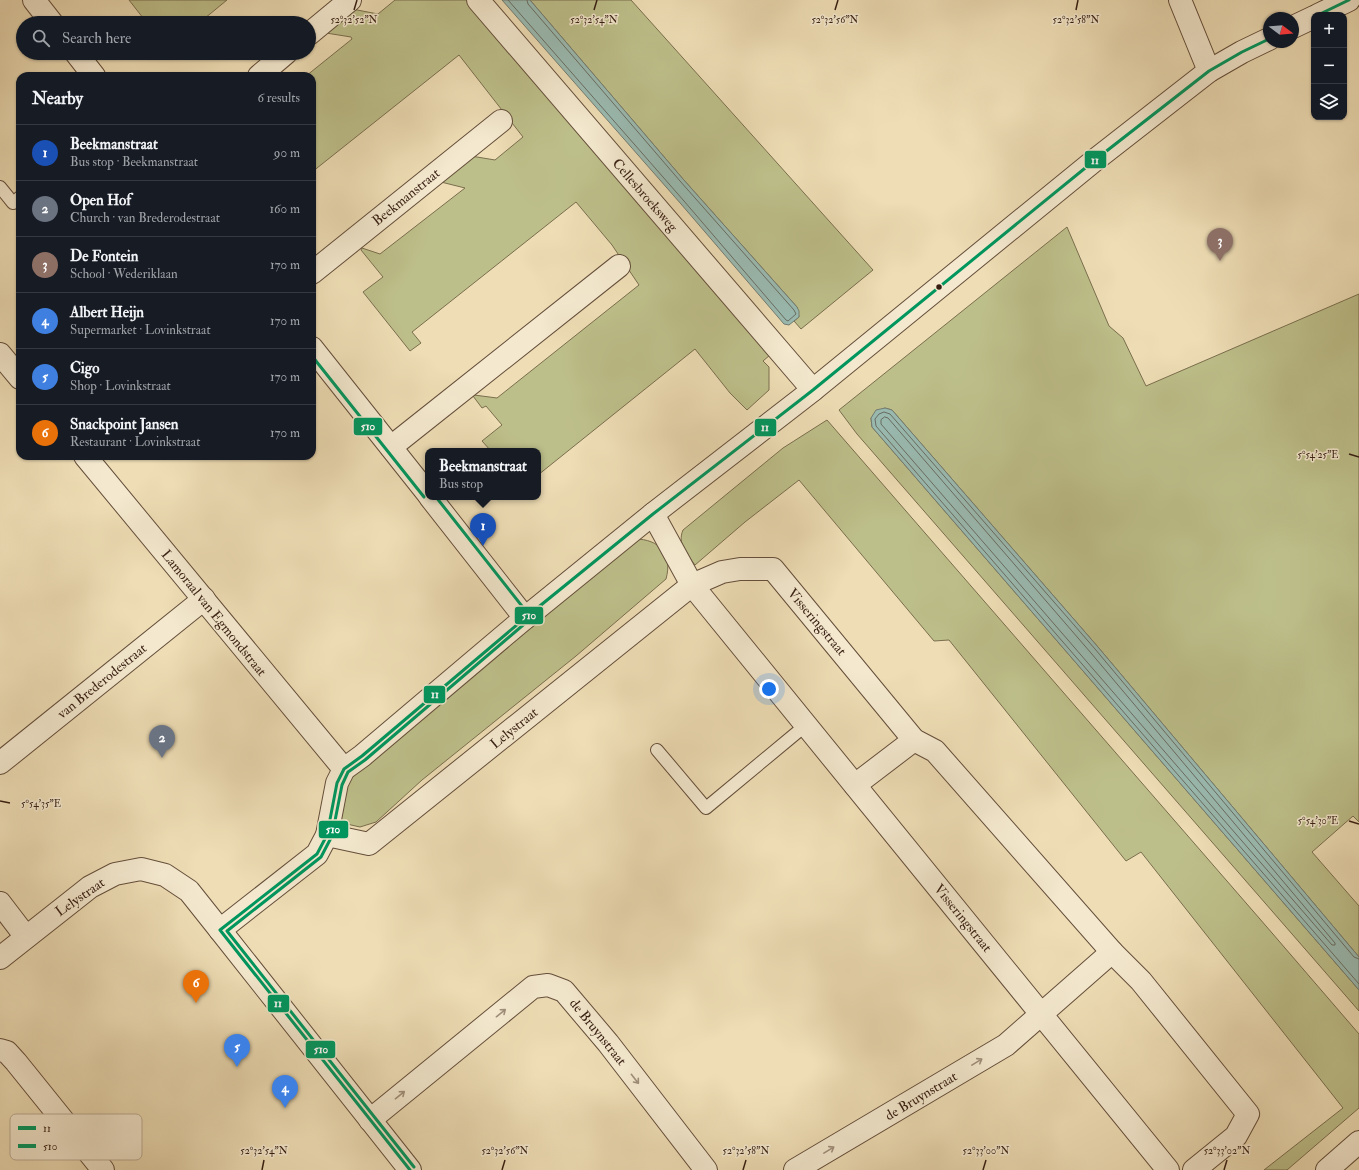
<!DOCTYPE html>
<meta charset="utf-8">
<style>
:root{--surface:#171b24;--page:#242831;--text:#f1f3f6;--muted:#9ea1a6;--line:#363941;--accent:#7c3aed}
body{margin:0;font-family:"IM FELL Double Pica",serif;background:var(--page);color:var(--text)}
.controls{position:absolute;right:12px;top:12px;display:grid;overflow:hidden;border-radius:8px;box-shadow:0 1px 3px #0004}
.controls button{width:36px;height:36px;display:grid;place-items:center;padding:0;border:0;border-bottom:1px solid var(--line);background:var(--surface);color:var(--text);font:20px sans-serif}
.compass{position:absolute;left:1263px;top:12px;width:36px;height:36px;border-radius:50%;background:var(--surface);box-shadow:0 1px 3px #0004;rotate:106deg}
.you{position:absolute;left:769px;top:689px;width:14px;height:14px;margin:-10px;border:3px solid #fff;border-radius:50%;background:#1a73e8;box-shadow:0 0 0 6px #1a73e833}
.badge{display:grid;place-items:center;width:26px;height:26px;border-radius:50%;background:var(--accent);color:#fff;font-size:13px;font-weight:700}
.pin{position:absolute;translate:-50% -33px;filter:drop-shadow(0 1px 2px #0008)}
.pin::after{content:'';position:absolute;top:21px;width:14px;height:12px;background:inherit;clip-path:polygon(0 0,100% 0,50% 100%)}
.popup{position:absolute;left:425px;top:448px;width:116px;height:52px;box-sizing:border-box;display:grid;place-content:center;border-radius:8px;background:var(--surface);filter:drop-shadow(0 1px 3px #0005);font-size:13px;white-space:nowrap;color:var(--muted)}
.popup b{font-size:15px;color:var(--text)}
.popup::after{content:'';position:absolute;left:50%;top:100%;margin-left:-8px;border:8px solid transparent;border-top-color:var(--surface)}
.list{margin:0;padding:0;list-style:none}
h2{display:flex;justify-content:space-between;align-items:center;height:52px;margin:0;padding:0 16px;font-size:17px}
h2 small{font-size:13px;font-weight:400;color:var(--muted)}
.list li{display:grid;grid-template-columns:26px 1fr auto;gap:12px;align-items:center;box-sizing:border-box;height:56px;padding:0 16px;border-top:1px solid var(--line)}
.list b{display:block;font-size:15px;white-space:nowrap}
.list p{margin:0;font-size:13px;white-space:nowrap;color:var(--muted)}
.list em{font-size:13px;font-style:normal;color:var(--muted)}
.icon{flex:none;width:22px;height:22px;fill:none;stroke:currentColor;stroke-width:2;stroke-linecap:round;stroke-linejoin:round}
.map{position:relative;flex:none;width:1359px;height:1170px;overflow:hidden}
.search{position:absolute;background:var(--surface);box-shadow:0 1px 3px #0004;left:16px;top:16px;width:300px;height:44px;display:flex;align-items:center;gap:10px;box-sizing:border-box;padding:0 14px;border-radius:22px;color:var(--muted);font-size:15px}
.panel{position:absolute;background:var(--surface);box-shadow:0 1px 3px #0004;left:16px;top:72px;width:300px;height:388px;border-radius:12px}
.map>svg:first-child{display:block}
</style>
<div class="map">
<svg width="1359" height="1170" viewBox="0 0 1359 1170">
<rect width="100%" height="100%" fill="#eeddb5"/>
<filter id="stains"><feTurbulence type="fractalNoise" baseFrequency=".005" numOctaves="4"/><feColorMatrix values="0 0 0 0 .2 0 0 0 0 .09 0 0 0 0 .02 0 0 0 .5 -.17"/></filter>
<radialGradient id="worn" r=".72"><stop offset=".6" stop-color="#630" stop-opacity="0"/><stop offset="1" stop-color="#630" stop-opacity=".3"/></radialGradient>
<g fill="#bdbf8a" stroke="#7a6e4e">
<path d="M129,0H227L199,23H147Z"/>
<path d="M395,0H467L770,355L763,361L769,367V390L747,410L730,393L695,349L538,475V451H491L482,441L502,425L486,406L482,408L473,396L474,395L497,398L639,285L612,245L576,202L412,332L421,343L410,351L363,292L383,277L361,250L362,248L380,254L465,188L441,182L471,156L495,160L523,137L459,55L312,172V76H306L352,39L351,37L326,33L352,9L378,14Z"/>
<path d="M530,0H631L873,270L801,329L794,321L799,317L797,307L683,179Z"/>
<path d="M1067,227L1109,326L1123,338L1146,386L1359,294V822L1353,816L1312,852L1359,906V957L1098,647L892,410L885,408L871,418L872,427L1359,990V1011L857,434L839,410Z"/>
<path d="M827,420L1266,926L1359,1034V1108L1287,1170H1264L1343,1108L1141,852L1126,861L949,640L934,641L799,480L745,522L695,565C687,554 677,544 683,530L783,448Z"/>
<path d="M635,539C659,539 673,554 666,579L576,656L422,780L376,822L360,827L338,822L346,780Z"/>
</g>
<g fill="#9abbb2" stroke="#727c72">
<path d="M502,0H530L683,179L797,307L799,311V317L789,325L784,324L681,204Z"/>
<path d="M885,408L892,410L1098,647L1359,957V990L872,427L871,418L876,410Z"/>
</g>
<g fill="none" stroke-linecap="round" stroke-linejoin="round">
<g stroke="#686c62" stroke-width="1">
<path d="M508,0L684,201L786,320L788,321L796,314L794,310L680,181L528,4L527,0"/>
<path d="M885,417L888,418L1091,653L1335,943V945H1332L881,424V420Z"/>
<path d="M1359,959L1354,957L1095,649L890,414L884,412L879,414L875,419L876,426L1359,984"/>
</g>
<defs>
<g id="service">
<path d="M0,187L13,203L20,197"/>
<path d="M657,750L706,808L806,725"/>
</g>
<g id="minor">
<path d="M34,0L52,23"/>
<path d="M478,0L813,390"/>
<path d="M1180,0L1209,71"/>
<path d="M309,34L350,0"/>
<path d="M76,53L94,76"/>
<path d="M259,76L286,53"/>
<path d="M312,273L501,121"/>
<path d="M312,348L428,494"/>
<path d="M0,354L20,378"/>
<path d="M391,447L619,266"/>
<path d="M85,456L344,769"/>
<path d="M430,497L525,618"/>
<path d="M653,514L692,585L1168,1170"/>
<path d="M0,763L204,599"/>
<path d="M855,785L914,740"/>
<path d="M327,835L369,844L692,585L722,572L740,569H773L914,740L935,751L1112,952L1141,981L1248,1114L1236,1136L1194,1170"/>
<path d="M0,903L26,937"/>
<path d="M220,930L410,1170"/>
<path d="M0,1050L7,1052L16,1062L103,1170"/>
<path d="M370,1120L533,987L548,985L564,991L608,1043L706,1170"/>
<path d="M795,1170L1006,1045L1112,952"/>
<path d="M1327,1170L1359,1142"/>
</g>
<g id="tertiary">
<path d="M1318,15L1349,0"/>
<path d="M1293,27L1314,17"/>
<path d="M0,958L90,887L115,874L141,869L165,875L189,891L220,930L317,854L327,835L337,783L344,769L362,756L525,618L653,514L813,390L1095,160L1209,71L1242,52L1269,39"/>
</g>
</defs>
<use href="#service" stroke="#654e3b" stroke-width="14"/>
<use href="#minor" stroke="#654e3b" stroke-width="24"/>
<use href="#tertiary" stroke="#654e3b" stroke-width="24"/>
<use href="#service" stroke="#f4e9cf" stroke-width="12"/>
<use href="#minor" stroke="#f4e9cf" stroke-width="22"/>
<use href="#tertiary" stroke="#f4e9cf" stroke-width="22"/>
<defs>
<g id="bus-1">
<path d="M1318,15L1349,0"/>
<path d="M410,1170L220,930L317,854L327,835L337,783L344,769L362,756L525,618L653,514L813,390L1095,160L1209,71L1242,52L1269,39"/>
</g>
<g id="bus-2">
<path d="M312,356L424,497"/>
<path d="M414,1167L227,931L321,857L332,836L342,785L348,772L365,760L529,620V615L436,497"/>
</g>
</defs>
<use href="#bus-1" stroke="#f4e9cf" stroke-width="6"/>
<use href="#bus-2" stroke="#f4e9cf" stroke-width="6"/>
<use href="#bus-1" stroke="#00965e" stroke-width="3"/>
<use href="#bus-2" stroke="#00965e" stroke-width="3"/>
</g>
<defs><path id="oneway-shaft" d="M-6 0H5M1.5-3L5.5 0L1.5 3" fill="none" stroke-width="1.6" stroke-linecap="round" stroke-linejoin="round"/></defs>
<g stroke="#9f8e7a">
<use href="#oneway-shaft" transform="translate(501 1013) rotate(-39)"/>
<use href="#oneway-shaft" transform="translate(977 1062) rotate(-31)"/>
<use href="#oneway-shaft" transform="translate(635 1079) rotate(52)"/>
<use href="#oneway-shaft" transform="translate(400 1095) rotate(-39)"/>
<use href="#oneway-shaft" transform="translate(829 1150) rotate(-31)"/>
</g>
<path fill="none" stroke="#371e12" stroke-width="1.5" d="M354,10L357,0M594,10L597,0M835,10L838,0M1076,10L1078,0M1349,454L1359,457M0,801L10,803M1349,821L1359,824M262,1170L264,1160M502,1170L505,1160M743,1170L746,1160M983,1170L986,1160M1224,1170L1227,1160"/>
<circle fill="#371e12" stroke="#f4e9cf" stroke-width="1.5" cx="939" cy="287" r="3.5"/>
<g text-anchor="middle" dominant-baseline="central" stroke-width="3" stroke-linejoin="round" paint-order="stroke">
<g font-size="14" fill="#371e12" stroke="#f4e9cf">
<text transform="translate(645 195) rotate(49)">Cellesbroeksweg</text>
<text transform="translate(406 197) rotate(-39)">Beekmanstraat</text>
<text transform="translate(214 613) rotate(51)">Lamoraal van Egmondstraat</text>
<text transform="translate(817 622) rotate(50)">Visseringstraat</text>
<text transform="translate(102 681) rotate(-39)">van Brederodestraat</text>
<text transform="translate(514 728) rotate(-39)">Lelystraat</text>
<text transform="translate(80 897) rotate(-35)">Lelystraat</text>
<text transform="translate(963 918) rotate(51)">Visseringstraat</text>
<text transform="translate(598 1032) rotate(51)">de Bruynstraat</text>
<text transform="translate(921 1096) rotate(-31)">de Bruynstraat</text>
</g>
</g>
<rect x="10" y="1114" width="132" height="46" rx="6" fill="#f4e9cf" stroke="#bbac96" stroke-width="1"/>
<rect x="18" y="1126" width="18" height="4" fill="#00965e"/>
<rect x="18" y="1144" width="18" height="4" fill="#00965e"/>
<g font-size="11" fill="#371e12">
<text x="43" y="1132">11</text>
<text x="43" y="1150">510</text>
</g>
<g font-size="10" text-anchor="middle" fill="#371e12" stroke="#f4e9cf" stroke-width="3" stroke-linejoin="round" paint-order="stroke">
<text x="354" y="23">52°32'52"N</text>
<text x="594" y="23">52°32'54"N</text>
<text x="835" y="23">52°32'56"N</text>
<text x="1076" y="23">52°32'58"N</text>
<text x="1318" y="458">5°54'25"E</text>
<text x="41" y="807">5°54'35"E</text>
<text x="1318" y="824">5°54'30"E</text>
<text x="264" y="1154">52°32'54"N</text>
<text x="505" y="1154">52°32'56"N</text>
<text x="746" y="1154">52°32'58"N</text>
<text x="986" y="1154">52°33'00"N</text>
<text x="1227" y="1154">52°33'02"N</text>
</g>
<g stroke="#f4e9cf" stroke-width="1.5">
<rect x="1084" y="150" width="23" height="19" rx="4" fill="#00965e"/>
<rect x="353" y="417" width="30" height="19" rx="4" fill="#00965e"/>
<rect x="754" y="418" width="23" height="19" rx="4" fill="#00965e"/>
<rect x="514" y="606" width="30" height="19" rx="4" fill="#00965e"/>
<rect x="423" y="685" width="23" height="19" rx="4" fill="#00965e"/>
<rect x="318" y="820" width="31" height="19" rx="4" fill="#00965e"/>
<rect x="267" y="994" width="23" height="19" rx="4" fill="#00965e"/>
<rect x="305" y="1040" width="31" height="19" rx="4" fill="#00965e"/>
</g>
<g font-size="11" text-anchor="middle" font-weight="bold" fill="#fff">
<text x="1095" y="164">11</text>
<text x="368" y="430">510</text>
<text x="765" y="431">11</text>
<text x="529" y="619">510</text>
<text x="435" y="698">11</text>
<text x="333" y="833">510</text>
<text x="278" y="1007">11</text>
<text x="321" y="1053">510</text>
</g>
<rect width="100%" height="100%" filter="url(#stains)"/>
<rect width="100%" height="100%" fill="url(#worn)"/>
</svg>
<div class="controls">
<button>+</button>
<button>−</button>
<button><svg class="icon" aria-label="layers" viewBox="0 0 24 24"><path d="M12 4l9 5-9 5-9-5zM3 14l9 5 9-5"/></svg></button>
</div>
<svg class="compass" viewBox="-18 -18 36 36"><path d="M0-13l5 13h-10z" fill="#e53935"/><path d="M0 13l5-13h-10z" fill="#9ea1a6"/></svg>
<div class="you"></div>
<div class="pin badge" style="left:483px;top:546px;background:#1a4fb4">1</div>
<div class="popup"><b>Beekmanstraat</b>Bus stop</div>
<div class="pin badge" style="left:162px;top:758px;background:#6b7280">2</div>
<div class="pin badge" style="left:1220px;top:261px;background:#8d6e63">3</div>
<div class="pin badge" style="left:285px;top:1108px;background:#3f7fe0">4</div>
<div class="pin badge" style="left:237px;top:1067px;background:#3f7fe0">5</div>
<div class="pin badge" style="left:196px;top:1003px;background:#e8710a">6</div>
<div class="search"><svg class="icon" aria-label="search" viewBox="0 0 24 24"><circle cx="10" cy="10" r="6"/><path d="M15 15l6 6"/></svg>Search here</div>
<section class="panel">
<h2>Nearby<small>6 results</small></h2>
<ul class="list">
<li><span class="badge" style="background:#1a4fb4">1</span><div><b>Beekmanstraat</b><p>Bus stop · Beekmanstraat</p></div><em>90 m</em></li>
<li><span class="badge" style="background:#6b7280">2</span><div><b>Open Hof</b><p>Church · van Brederodestraat</p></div><em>160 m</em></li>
<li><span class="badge" style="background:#8d6e63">3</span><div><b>De Fontein</b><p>School · Wederiklaan</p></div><em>170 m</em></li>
<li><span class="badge" style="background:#3f7fe0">4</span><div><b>Albert Heijn</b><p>Supermarket · Lovinkstraat</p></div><em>170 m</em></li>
<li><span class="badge" style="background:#3f7fe0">5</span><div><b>Cigo</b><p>Shop · Lovinkstraat</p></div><em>170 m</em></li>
<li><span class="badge" style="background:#e8710a">6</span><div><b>Snackpoint Jansen</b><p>Restaurant · Lovinkstraat</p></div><em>170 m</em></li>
</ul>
</section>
</div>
